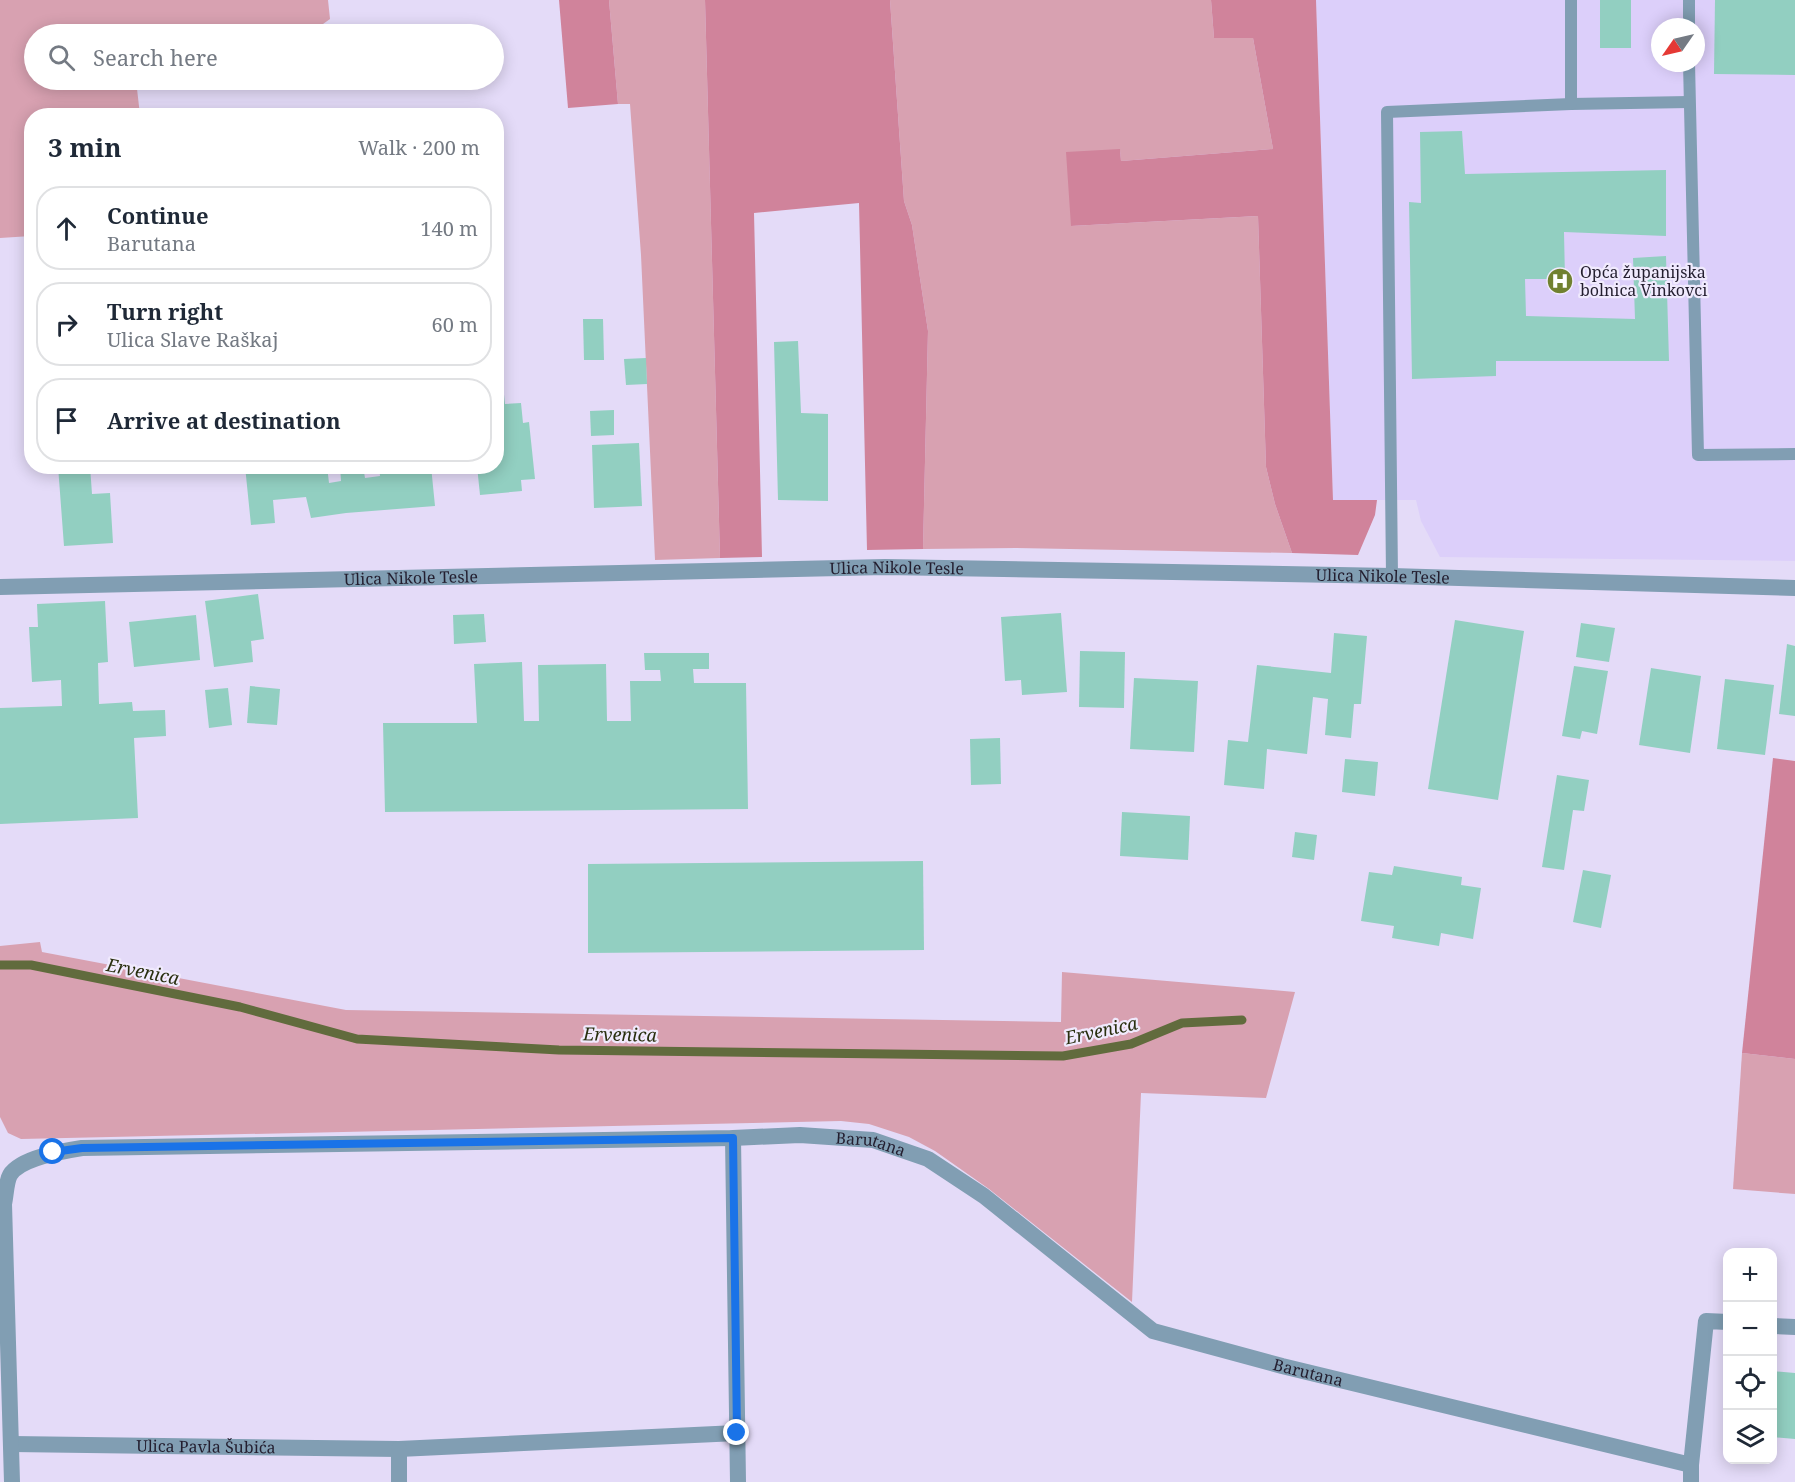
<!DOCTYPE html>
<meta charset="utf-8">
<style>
:root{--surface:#fff;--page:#f6f6f7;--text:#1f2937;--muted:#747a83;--line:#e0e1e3}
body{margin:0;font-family:"Noto Serif",serif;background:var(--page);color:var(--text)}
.controls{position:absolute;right:18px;bottom:18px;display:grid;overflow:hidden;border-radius:12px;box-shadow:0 3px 15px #0003}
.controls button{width:54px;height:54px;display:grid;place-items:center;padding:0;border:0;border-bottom:2px solid var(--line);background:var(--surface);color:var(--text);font:30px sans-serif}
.compass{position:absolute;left:1651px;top:18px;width:54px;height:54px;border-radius:50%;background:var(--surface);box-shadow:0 3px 15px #0003;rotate:236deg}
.stop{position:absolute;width:18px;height:18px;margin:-14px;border:4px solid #1a73e8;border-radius:50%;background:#fff}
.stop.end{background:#1a73e8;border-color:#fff;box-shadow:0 2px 6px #0008}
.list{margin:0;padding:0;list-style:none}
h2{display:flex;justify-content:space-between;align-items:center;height:78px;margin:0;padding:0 24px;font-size:26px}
h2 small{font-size:20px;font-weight:400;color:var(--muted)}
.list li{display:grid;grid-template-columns:39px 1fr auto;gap:18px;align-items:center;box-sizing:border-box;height:84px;margin:0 12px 12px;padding:0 12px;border:2px solid var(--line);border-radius:24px}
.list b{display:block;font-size:22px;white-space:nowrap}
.list p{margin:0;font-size:20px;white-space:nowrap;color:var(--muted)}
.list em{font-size:20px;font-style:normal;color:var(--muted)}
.icon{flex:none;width:33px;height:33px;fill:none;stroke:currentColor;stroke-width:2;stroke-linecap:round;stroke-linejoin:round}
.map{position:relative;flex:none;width:1795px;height:1482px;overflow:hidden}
.search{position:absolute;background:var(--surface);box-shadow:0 3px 15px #0003;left:24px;top:24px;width:480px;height:66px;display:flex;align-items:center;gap:15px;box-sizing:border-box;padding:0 21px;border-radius:33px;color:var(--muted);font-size:22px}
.panel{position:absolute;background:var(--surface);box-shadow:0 3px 15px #0003;left:24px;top:108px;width:480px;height:366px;border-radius:24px}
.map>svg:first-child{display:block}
</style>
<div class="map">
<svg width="1795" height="1482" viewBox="0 0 1795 1482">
<rect width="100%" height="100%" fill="#e4dbf8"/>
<path fill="#dccffa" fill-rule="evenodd" d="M1316,0H1795V561L1440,557L1421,521L1416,500H1333ZM1660,27H1696V63H1660Z"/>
<g fill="#d8a1b1">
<path d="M0,0H328L330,19L309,34H34V80H136L140,115L32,116L31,236L0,238Z"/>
<path d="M609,0H705L720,558L655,560L641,255L630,104H618Z"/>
<path d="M890,0H1211L1214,38H1253L1273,149L1121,161L1120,150L1071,226L1258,216L1266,467L1275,504L1292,553L1016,548L923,549L928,331L912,225L904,201Z"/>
<path d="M40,942L42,952L346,1010L1061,1022L1062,972L1295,992L1266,1098L1141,1093L1132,1302L989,1189L935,1151L909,1137L869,1124L841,1121L21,1139L8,1133L0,1117V946Z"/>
<path d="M1742,1053L1795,1059V1194L1733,1189Z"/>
</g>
<g fill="#d0839b">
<path d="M559,0H609L618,104L568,108Z"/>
<path d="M705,0H890L904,201L912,225L928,331L923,549L867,550L859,203L754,213L762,557L720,558Z"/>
<path d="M1211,0H1316L1333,500H1377L1375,515L1358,555L1292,553L1275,504L1266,467L1258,216L1071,226L1066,152L1120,149L1121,161L1273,149L1253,38H1214Z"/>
<path d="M1773,758L1795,761V1059L1742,1053Z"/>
</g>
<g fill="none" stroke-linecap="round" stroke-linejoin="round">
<path stroke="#616b3d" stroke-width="9" d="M0,965H31L240,1007L357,1039L559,1050L1063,1056L1131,1044L1182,1023L1242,1020"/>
</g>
<g fill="#92cfc1">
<rect x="1600" y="0" width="31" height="48"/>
<path d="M1715,0H1795V75L1714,74Z"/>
<path d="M1462,131L1465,174L1666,170V236L1564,232L1565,279H1525L1526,316L1635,319L1633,258L1666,256L1669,361H1496V376L1412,379L1409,202L1421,203L1420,132Z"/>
<path d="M583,319H603L604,360H584Z"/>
<path d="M798,341L801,413L828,414V501L778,500L774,342Z"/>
<path d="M646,358L647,384L626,385L624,359Z"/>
<path d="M503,385L505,404L521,403L523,423L529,422L535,479L521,480L522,491L480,495L477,466H496V386Z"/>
<path d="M614,410V435L591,436L590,411Z"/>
<path d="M639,443L642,506L594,508L592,445Z"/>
<path d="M58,466H90L92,494L110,493L113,543L64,546Z"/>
<path d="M245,466H327L329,483L341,481L340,466H363L365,478L380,476L379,466H431L435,506L346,513L311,518L306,497L273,500L275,523L251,525Z"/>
<path d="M258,594L264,639L251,641L253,662L214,667L205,601Z"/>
<path d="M105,601L108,662L98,663L99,704L132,702L133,711L165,710L166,736L134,738L138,818L0,824V708L62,706L61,680L32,682L29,627H38L37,604Z"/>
<path d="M1061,613L1067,692L1022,695L1021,680L1005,681L1001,617Z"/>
<path d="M484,614L486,642L454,644L453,615Z"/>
<path d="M196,615L200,660L134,667L129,622Z"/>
<path d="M1455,620L1524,631L1498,800L1428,789Z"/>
<path d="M1581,623L1615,628L1609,662L1576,657Z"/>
<path d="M1334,633L1367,636L1361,704H1354L1351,738L1325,735L1328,699L1313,697L1307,754L1267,749L1264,789L1224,785L1228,740L1248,742L1257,665L1331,673Z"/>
<path d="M1787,644L1795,646V716L1779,714Z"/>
<path d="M1080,651L1125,652L1124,708L1079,707Z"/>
<path d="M644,653H709V669H693L694,683H746L748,809L385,812L383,723H477L474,664L522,662L524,721H539L538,665L606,664L607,721H631L630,681H661L660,670H645Z"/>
<path d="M1574,666L1608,671L1597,734L1582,731L1580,739L1562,736Z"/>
<path d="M1651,668L1701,676L1690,753L1639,745Z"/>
<path d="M1134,678L1198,681L1194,752L1130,749Z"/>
<path d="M1725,679L1774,685L1765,755L1717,749Z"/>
<path d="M250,686L280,689L277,725L247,723Z"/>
<path d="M228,688L232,725L209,728L205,690Z"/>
<path d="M1000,738L1001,784L971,785L970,739Z"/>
<path d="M1345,759L1378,762L1375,796L1342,792Z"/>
<path d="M1557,775L1589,780L1584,811L1573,810L1564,870L1542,867Z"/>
<path d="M1122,812L1190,816L1188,860L1120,856Z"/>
<path d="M1295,832L1317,835L1314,860L1292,857Z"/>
<path d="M923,861L924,950L588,953V864Z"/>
<path d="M1394,866L1462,877L1461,885L1481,888L1473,939L1441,933L1439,946L1392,938L1394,926L1361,921L1369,872L1392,875Z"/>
<path d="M1583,870L1611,875L1601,928L1573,922Z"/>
<path d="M1772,1371L1795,1373V1439L1772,1437Z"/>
</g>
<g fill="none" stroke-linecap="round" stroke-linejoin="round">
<g stroke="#819eb3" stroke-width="12">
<path d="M1689,0V27"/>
<path d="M1689,63L1698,455L1795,454"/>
<path d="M1571,104L1689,102"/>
<path d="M1392,576L1387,112L1571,104V0"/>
</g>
<g stroke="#819eb3" stroke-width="16">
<path id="s1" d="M0,587L885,567L1392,576L1795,588"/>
<path d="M733,1138L738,1482"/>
<path d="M1772,1326L1795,1327"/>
<path id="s2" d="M12,1444L399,1449L737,1433"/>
<path id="s3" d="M12,1482L4,1204C6,1196 6,1182 10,1175C20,1158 63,1151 82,1148L733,1138L800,1135L873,1140L928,1159L984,1196L1153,1331L1282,1366L1691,1465"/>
<path d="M399,1482V1449"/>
<path d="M1691,1482V1465L1706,1321L1728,1322"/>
</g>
</g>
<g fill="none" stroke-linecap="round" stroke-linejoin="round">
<path stroke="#1a73e8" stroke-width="8" d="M53,1152L82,1148L733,1138L737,1433"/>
</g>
<defs>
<symbol id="hospital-disc" viewBox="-11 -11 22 22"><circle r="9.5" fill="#718130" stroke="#f0eafd"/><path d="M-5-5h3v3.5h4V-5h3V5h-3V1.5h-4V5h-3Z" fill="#fff"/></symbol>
</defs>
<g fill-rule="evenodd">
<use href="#hospital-disc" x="1545" y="266" width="30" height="30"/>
</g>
<g text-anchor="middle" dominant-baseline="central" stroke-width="4.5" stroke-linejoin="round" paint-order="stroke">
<g font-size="16" fill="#231e2f" stroke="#f0eafd" text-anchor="start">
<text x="1580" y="272">Opća županijska<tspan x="1580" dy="18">bolnica Vinkovci</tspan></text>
</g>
<g font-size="16" fill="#231e2f" stroke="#f0eafd">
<text stroke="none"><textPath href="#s1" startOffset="897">Ulica Nikole Tesle</textPath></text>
<text stroke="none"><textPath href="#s1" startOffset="411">Ulica Nikole Tesle</textPath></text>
<text stroke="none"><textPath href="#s1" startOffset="1383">Ulica Nikole Tesle</textPath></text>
<text stroke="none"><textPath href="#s3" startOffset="1176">Barutana</textPath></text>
<text stroke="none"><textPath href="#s3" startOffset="1680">Barutana</textPath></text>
<text stroke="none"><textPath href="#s2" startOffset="194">Ulica Pavla Šubića</textPath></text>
</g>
<g font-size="18" font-style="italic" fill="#292f0f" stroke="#f0eafd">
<text transform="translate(143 971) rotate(11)">Ervenica</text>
<text transform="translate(1101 1030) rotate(-12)">Ervenica</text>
<text transform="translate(620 1034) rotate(1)">Ervenica</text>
</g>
</g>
</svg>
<div class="controls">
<button>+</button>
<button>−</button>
<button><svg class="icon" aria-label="locate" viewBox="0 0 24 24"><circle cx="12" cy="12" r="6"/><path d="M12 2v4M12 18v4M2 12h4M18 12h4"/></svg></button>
<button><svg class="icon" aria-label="layers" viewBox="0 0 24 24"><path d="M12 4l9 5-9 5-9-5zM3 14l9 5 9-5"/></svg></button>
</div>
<svg class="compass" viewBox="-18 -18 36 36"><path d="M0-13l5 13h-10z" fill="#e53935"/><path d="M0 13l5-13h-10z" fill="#747a83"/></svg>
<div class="stop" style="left:53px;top:1152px"></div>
<div class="stop end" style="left:737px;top:1433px"></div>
<div class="search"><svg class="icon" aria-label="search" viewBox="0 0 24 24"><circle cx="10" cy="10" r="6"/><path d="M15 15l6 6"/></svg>Search here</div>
<section class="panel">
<h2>3 min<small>Walk · 200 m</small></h2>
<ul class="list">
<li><svg class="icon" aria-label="ahead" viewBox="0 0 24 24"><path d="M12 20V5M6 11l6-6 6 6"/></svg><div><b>Continue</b><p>Barutana</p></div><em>140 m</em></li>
<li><svg class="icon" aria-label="right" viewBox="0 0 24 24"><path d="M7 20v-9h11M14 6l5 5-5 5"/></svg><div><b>Turn right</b><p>Ulica Slave Raškaj</p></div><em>60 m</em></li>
<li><svg class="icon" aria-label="arrive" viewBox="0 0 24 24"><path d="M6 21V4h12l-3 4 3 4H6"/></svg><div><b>Arrive at destination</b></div></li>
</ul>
</section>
</div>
